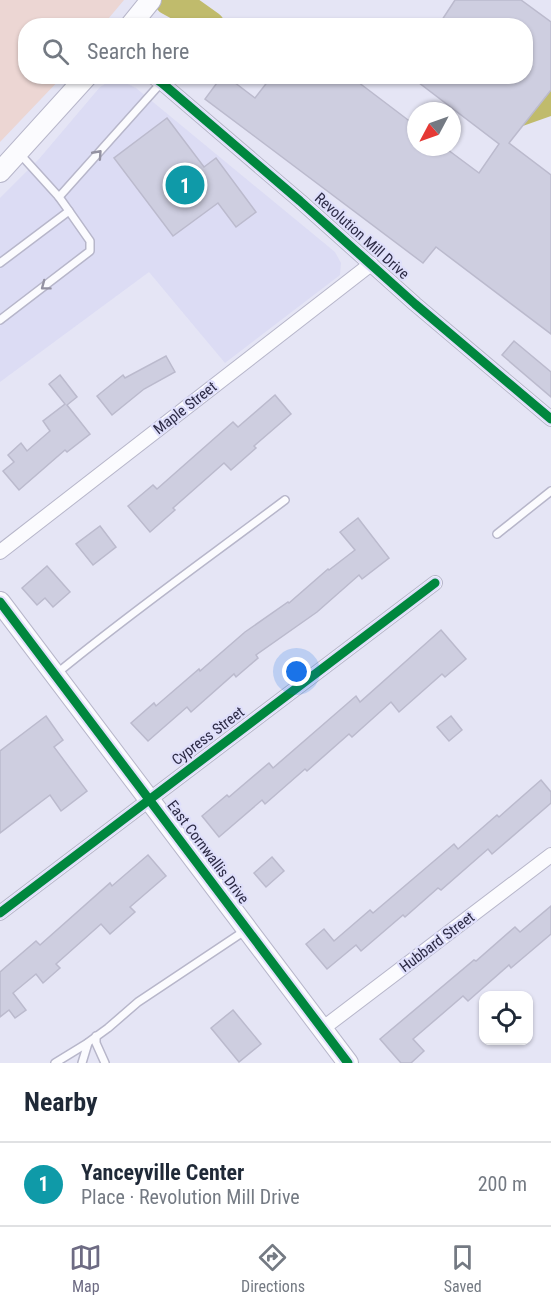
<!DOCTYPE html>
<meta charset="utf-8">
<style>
:root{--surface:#fff;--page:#f2f2f3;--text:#1f2937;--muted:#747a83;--line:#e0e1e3;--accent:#6d6b83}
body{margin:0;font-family:"Roboto Condensed",sans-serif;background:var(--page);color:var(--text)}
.controls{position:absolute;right:18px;bottom:18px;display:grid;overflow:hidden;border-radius:12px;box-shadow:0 2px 4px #0004}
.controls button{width:54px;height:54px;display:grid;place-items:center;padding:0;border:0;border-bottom:2px solid var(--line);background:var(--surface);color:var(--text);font:30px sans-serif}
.compass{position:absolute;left:407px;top:102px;width:54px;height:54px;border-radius:50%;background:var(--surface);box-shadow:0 2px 4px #0004;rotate:229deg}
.you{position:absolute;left:297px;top:672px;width:21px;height:21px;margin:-15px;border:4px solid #fff;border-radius:50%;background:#1a73e8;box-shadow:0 0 0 9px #1a73e833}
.badge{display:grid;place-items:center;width:39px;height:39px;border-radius:50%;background:var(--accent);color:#fff;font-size:20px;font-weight:700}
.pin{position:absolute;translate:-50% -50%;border:3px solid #fff;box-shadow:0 2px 6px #0006}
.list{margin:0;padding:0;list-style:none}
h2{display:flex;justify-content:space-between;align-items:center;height:78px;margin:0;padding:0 24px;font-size:26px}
h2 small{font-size:20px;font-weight:400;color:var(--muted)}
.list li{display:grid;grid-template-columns:39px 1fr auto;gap:18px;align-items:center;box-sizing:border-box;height:84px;padding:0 24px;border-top:2px solid var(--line)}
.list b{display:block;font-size:22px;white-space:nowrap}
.list p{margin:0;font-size:20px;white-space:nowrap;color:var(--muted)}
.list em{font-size:20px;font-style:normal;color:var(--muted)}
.icon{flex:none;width:33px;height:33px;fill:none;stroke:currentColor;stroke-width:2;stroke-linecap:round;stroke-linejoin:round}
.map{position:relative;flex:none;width:551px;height:1063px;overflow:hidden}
.search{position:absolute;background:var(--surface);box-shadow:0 2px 4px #0004;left:18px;right:18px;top:18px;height:66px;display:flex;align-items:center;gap:15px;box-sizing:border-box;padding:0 21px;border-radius:24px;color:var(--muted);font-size:22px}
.sheet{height:162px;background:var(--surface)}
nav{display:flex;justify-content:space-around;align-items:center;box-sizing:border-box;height:84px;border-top:2px solid var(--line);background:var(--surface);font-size:16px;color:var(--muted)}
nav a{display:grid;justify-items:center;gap:3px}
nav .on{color:var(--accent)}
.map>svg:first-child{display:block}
</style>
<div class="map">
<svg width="551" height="1063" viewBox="0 0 551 1063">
<rect width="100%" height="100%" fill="#e5e5f5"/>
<path fill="#dcdcf4" d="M120,80L136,88L335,252L341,263L340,275L225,363L149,272L0,382V198L39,159L100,87L110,81Z"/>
<path fill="#ecd6d3" d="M0,0H124L103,25L26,26V76L62,77L0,142Z"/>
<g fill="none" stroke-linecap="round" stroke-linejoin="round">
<g stroke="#c0bb6c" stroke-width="30">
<path d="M169,0L189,11L210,26"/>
<path d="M503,117L551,100"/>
</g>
</g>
<g fill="#cecee0" stroke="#bbbacd" stroke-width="1.5">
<path d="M455,0H521L551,22V90L509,143L551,175V334L436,247L423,263L205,99L222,76H226L255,98L272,76H350L416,126V147H444L479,173L499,144L410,76H525V26H438Z"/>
<path d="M167,118L204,167L216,158L256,212L236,227L218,203L173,236L114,158Z"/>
<path d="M514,341L551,372V397L502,355Z"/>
<path d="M166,356L175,372L144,389L112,415L97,396L123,375L125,378Z"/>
<path d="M60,375L77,397L67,405L90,434L67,452L65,450L19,490L3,471L14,462L8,455L21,443L27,451L50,431L43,421L65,404L49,384Z"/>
<path d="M275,395L291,414L254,446L256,448L231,470L224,463L173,508L175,510L150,532L128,506L153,485L157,489L233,422L238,427Z"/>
<path d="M358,518L389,558L362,579L359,575L317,612L256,655L258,658L236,677L234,674L191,712L187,707L148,741L131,723L154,703L156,706L199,669L200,671L245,632L288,602L289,603L328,569L329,570L355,550L340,532Z"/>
<path d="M100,526L116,547L93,565L76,544Z"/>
<path d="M47,566L70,592L53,607L45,598L37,605L22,588Z"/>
<path d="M441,630L466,659L445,677L442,674L399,712L391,702L352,737L349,734L307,771L305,769L265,804L262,800L219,837L202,816L227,795L229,797L269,763L273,768L356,696L360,702Z"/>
<path d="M46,716L63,740L54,747L87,791L61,811L50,795L0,833V751Z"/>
<path d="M451,716L462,730L449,741L437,727Z"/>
<path d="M541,780L551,792V803L492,854L488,849L441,890L438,888L405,917L403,915L361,951L356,945L327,969L306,944L324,929L334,941L370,910L373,913L454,844L458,849L497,815L499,817Z"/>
<path d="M148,855L166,876L130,907L135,912L110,934L101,924L56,964L60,968L43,983L36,974L13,993L26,1010L15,1018L9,1010L0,1017V972L36,941L40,945L110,883L112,886Z"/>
<path d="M272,857L284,871L266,887L254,873Z"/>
<path d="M551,906V934L511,968L509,965L468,1001L463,996L413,1039L424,1051L411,1063H401L380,1039L474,960L476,961L515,927L520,932Z"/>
<path d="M233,1010L261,1044L239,1062L211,1028Z"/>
</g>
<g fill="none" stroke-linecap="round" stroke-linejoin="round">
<defs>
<g id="service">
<path d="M59,197L161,83"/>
<path d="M0,263L69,211"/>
<path d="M0,320L90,251V241L69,211L59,197L20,154"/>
<path d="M497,534L551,491"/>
<path d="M56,674C130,613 208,558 285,500"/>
<path d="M96,1036V1043L105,1063"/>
<path d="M55,1063L86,1044L108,1028L138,1002L246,930"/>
<path d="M82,1063L88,1043"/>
</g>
<g id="minor">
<path d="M152,76L162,83L300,201L415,304L551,419"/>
<path d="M0,552L371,264"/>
<path d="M0,913L435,583"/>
<path d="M322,1029L551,855"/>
</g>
<g id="secondary">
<path d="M130,26L151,0"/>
<path d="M0,172L87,76"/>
<path d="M0,602L348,1063"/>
</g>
</defs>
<use href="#service" stroke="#b7b6ca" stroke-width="10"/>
<use href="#minor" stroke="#b7b6ca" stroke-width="16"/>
<use href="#secondary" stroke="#b7b6ca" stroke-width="22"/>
<use href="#service" stroke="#fbfbfe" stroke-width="7"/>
<use href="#minor" stroke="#fbfbfe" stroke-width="14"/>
<use href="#secondary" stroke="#fbfbfe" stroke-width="20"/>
<defs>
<g id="cycleway">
<path d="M152,76L162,83L300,201L415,304L551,419"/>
<path d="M0,602L348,1063"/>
<path d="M0,913L435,583"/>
</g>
</defs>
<use href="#cycleway" stroke="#dfdffb" stroke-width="13"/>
<use href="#cycleway" stroke="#00873e" stroke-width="9"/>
</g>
<defs><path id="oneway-chevron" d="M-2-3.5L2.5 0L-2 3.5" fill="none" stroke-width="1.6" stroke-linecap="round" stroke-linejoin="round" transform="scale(1.5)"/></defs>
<g stroke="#9492a2">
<use href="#oneway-chevron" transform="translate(98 154) rotate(-48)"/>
<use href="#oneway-chevron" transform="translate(45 286) rotate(143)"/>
</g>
<g text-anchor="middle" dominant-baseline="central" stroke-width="4.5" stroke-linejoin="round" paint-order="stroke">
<g font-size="15" fill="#2c2a45" stroke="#dfdffb">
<text transform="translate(362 236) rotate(42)">Revolution Mill Drive</text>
<text transform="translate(185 408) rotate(-38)">Maple Street</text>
<text transform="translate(208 736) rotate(-37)">Cypress Street</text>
<text transform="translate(208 852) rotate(53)">East Cornwallis Drive</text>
<text transform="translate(437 942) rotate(-37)">Hubbard Street</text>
</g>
</g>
</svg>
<div class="controls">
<button><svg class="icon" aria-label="locate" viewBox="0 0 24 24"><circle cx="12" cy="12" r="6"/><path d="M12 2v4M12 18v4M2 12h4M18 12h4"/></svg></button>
</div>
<svg class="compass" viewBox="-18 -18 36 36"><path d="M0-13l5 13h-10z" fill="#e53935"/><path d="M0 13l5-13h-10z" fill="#747a83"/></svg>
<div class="you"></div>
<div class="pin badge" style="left:185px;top:185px;background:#0f9aa8">1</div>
<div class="search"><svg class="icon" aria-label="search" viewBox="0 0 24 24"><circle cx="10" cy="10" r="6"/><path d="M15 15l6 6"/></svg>Search here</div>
</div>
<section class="sheet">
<h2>Nearby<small></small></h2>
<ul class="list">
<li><span class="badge" style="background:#0f9aa8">1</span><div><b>Yanceyville Center</b><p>Place · Revolution Mill Drive</p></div><em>200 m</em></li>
</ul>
</section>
<nav>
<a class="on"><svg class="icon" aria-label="map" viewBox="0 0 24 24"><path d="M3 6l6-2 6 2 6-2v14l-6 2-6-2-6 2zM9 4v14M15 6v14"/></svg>Map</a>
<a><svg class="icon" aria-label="directions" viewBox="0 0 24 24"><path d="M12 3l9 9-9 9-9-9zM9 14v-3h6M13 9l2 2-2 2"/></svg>Directions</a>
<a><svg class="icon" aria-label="saved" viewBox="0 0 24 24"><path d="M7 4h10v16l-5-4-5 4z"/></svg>Saved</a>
</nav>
